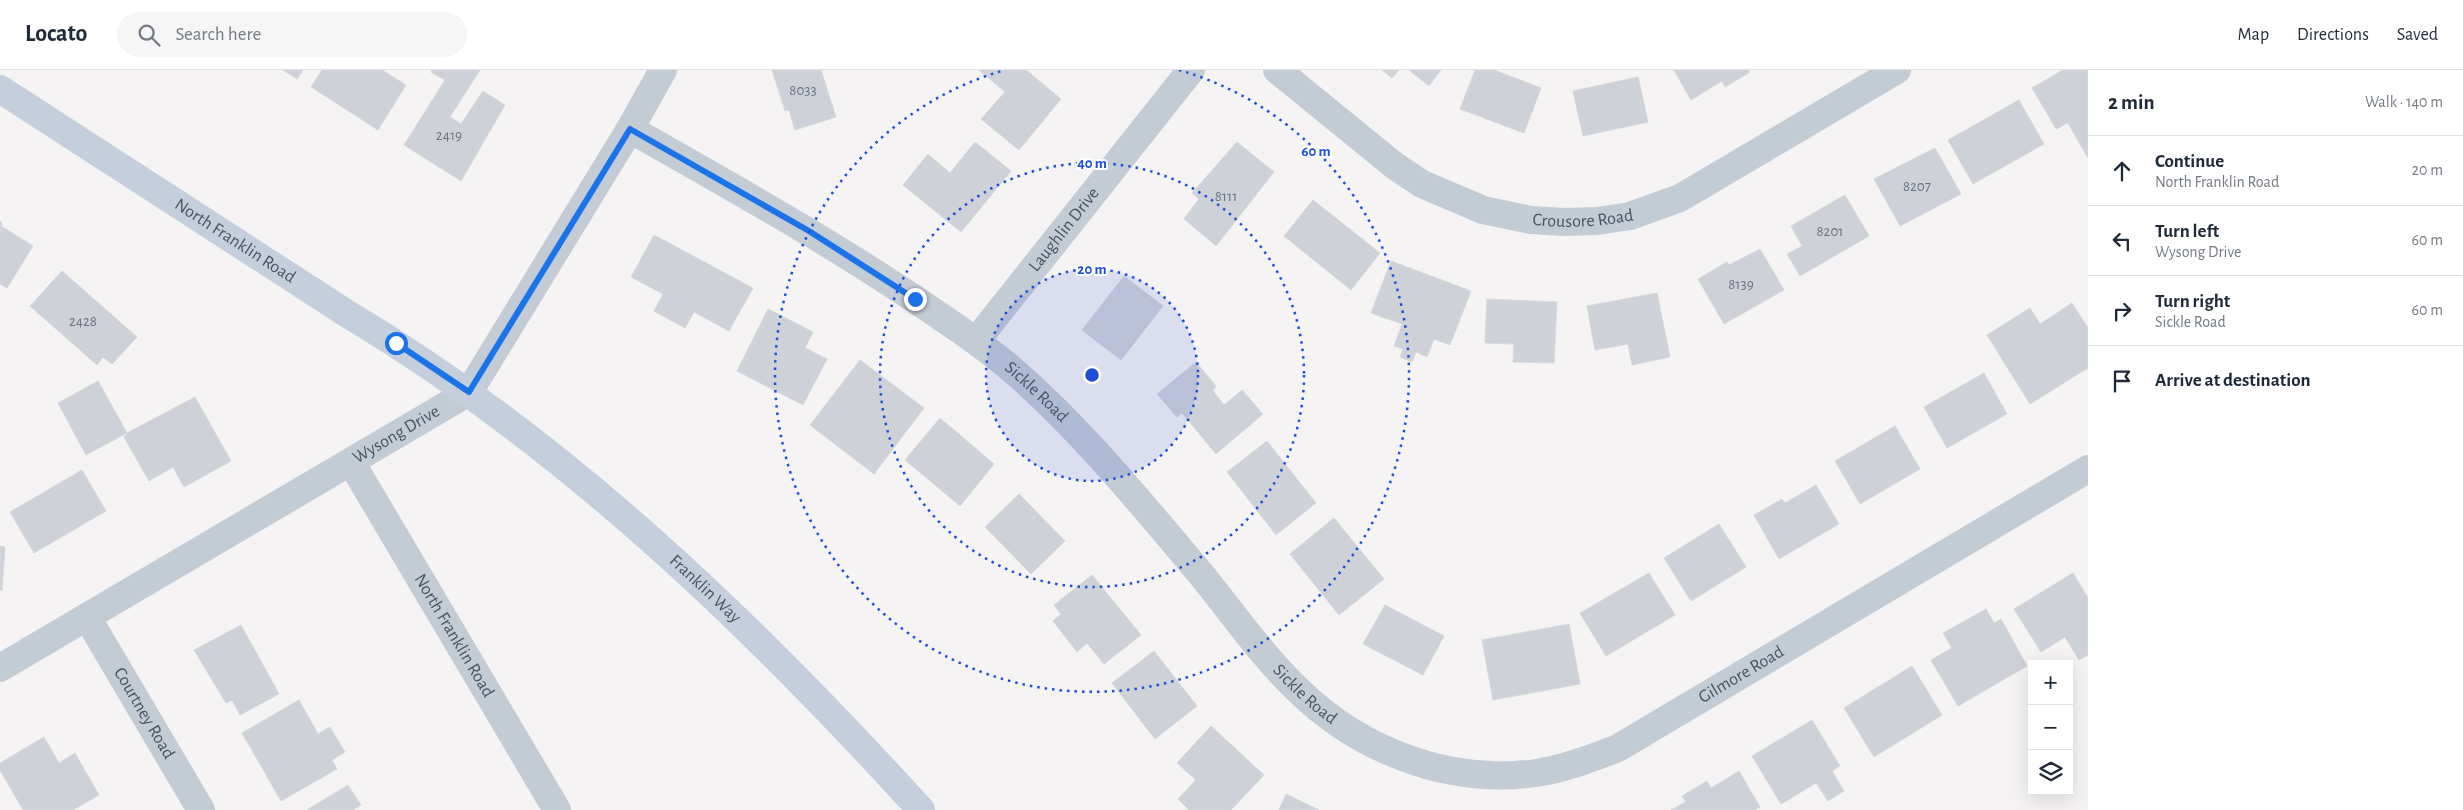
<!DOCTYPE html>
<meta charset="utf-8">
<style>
:root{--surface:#fff;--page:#f6f6f7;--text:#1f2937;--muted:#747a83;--line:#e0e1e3}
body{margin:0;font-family:"Alegreya Sans",sans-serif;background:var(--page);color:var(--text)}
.controls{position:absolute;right:15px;bottom:15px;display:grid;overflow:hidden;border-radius:0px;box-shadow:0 5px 20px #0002}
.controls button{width:45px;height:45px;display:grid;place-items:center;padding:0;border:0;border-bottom:1px solid var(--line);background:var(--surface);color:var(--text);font:25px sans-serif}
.stop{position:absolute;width:15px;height:15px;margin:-11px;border:4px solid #1a73e8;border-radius:50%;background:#fff}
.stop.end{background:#1a73e8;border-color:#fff;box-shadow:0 1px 5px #0008}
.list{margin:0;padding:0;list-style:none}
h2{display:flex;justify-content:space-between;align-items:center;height:65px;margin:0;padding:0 20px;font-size:21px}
h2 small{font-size:16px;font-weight:400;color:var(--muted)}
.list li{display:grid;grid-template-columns:32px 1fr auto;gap:15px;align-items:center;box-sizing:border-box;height:70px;padding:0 20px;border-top:1px solid var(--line)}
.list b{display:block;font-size:19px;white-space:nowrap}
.list p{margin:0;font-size:16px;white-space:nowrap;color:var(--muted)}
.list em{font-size:16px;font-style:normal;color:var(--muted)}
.icon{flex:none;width:28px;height:28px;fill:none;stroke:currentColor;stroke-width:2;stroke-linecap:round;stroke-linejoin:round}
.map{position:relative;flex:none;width:2088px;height:740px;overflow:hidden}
header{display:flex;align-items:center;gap:30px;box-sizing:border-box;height:70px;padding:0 25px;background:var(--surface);border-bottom:1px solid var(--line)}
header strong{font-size:24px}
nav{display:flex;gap:28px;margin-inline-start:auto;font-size:18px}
.search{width:350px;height:45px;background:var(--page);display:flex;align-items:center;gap:12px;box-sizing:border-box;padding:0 18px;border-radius:28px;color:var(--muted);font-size:19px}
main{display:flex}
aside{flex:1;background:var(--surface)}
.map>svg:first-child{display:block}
</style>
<header>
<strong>Locato</strong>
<div class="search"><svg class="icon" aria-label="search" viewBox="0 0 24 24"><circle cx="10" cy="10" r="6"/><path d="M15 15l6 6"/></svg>Search here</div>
<nav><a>Map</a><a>Directions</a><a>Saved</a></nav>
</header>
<main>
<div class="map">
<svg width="2088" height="740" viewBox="0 0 2088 740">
<rect width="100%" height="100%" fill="#f5f3f3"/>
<g fill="#ced1d8" stroke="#d6d8de">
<path d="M283,0H303L297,9Z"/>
<path d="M322,0H382L406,15L378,60L311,17Z"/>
<path d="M432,0H480L450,47L461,54L483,21L505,35L461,111L404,75L445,10L431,2Z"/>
<path d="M772,0H821L836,47L795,60L789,40L785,41Z"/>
<path d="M979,0H1026L1061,29L1019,80L981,49L1005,22Z"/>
<path d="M1382,0H1399L1392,8Z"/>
<path d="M1409,0H1441L1429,16Z"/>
<path d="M1475,0H1494L1541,18L1524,63L1460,39Z"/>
<path d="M1674,0H1748L1750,2L1725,17L1722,11L1691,30Z"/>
<path d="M2063,0H2088V88L2068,53L2056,59L2032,18Z"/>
<path d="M1638,7L1648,52L1583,66L1573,21Z"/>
<path d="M2019,30L2044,74L1973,114L1948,70Z"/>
<path d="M975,72L1011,101L961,162L903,115L928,84L950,103Z"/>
<path d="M1237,72L1274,102L1216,176L1184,149L1199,129L1192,123Z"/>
<path d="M1935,78L1961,124L1900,156L1874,109Z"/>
<path d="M1845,125L1869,166L1800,206L1787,184L1802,176L1791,156Z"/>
<path d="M1313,130L1380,183L1351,220L1284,166Z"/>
<path d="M0,151L2,153L1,156L33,176L7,218L0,214Z"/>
<path d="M654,165L753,218L729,261L694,242L685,258L654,241L663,224L631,207Z"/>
<path d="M1760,179L1784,220L1724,254L1698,209L1727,192L1729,195Z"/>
<path d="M1391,191L1471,221L1450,275L1434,269L1427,287L1416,282L1412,292L1400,287L1403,279L1394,276L1402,254L1371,243Z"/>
<path d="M62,201L137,267L112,294L103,287L97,295L30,236Z"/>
<path d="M1124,206L1163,236L1121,290L1082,260Z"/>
<path d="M1657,223L1670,287L1632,295L1628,274L1595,280L1587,236Z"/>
<path d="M1487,229L1557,232L1554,293L1513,292L1514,274L1485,273Z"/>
<path d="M2072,233L2088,258V298L2030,334L1987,265L2030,238L2040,254Z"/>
<path d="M768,239L813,262L805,278L827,289L803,335L737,301Z"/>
<path d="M860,290L924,338L874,404L810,355Z"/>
<path d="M1196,292L1216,316L1213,321L1224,335L1242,320L1263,344L1216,384L1182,343L1177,347L1157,324Z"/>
<path d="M1984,303L2007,344L1947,378L1924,337Z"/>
<path d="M98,311L127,363L86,385L58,333Z"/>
<path d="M195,327L231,391L184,417L173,397L149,411L124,367L127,363Z"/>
<path d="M940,348L994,394L960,436L905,390Z"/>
<path d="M1895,356L1920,399L1860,434L1835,391Z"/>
<path d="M1267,371L1316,433L1276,465L1227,402Z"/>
<path d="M82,400L106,441L34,483L10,442Z"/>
<path d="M1816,415L1839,454L1779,489L1754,445L1782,429L1785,433Z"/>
<path d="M1019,424L1065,471L1031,504L985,457Z"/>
<path d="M1334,448L1384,509L1339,545L1290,484Z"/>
<path d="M1719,454L1746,497L1691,531L1664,488Z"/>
<path d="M0,476L5,477L2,520H0Z"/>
<path d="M1649,503L1675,545L1606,586L1580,543Z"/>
<path d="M2073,503L2088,528V585L2079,590L2065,567L2041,582L2014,539Z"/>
<path d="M1092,505L1141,565L1104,594L1087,573L1077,582L1053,551L1061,544L1054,535Z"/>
<path d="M1385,535L1444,566L1423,605L1363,574Z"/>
<path d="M1986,539L1994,553L2001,549L2027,596L1958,636L1931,590L1952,578L1943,563Z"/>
<path d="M1569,554L1580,614L1493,630L1482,570Z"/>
<path d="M241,555L279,624L240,645L232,630L226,633L194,580Z"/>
<path d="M1154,581L1197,636L1155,669L1112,613Z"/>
<path d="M1912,596L1942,645L1874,687L1844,638Z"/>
<path d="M299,630L318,664L330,657L345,682L332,690L337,699L281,731L242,663Z"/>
<path d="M1812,650L1840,696L1832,701L1844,721L1828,731L1816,713L1781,734L1752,686Z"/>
<path d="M1211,656L1264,705L1231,740H1189L1178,729L1196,710L1177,693Z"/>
<path d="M44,667L59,693L75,683L99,725L73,740H23L0,700V693Z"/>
<path d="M1739,701L1760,737L1755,740H1671L1686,732L1682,726L1707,711L1711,718Z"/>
<path d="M348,715L361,735L353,740H307Z"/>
<path d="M1286,724L1319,740H1279Z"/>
</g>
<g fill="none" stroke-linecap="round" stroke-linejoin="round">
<g stroke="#c3cbd5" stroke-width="28">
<path id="s1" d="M1277,0L1395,96L1422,114L1483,140L1531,150L1564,152L1597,151L1630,146L1680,128L1897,0"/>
<path id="s2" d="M630,59C721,111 813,162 901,220C940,246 980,272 1016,303C1084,363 1141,433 1200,503C1232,542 1262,586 1299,621C1361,681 1449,715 1536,703C1564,699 1592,688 1618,678L2088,399"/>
<path id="s3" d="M976,271L1191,0"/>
<path id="s4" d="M351,392L557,740"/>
<path id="s5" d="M87,547L201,740"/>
<path id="s6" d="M0,598L469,322L630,59L663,0"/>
</g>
<path stroke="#c4cedc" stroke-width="28" id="s7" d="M0,19L346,243C564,373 751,553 921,740"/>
</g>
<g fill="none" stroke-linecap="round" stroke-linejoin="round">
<path stroke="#1a73e8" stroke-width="6" d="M396,273L469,322L630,59L809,161L915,229"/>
</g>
<circle cx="1092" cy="305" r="106" fill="#1d4ed8" fill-opacity=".12"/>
<g fill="none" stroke="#1d4ed8" stroke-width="2.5" stroke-dasharray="2.5 5">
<circle cx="1092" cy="305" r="106"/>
<circle cx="1092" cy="305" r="212"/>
<path d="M1179 0A317 317 0 1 1 1005 0"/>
</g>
<g text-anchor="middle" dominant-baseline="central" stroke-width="4" stroke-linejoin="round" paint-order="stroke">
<g font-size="15" fill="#6a7280">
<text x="803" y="20">8033</text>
<text x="449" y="65">2419</text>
<text x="1917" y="116">8207</text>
<text x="1226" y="126">8111</text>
<text x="1830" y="161">8201</text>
<text x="1741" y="214">8139</text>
<text x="83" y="251">2428</text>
</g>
<g font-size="18" fill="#485362" stroke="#fff">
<text stroke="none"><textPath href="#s1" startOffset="352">Crousore Road</textPath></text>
<text stroke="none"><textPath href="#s3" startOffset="142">Laughlin Drive</textPath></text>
<text stroke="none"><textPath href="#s7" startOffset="280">North Franklin Road</textPath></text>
<text stroke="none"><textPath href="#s2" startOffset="485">Sickle Road</textPath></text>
<text stroke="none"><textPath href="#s6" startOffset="460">Wysong Drive</textPath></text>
<text stroke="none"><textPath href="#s7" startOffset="866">Franklin Way</textPath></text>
<text stroke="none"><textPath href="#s4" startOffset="202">North Franklin Road</textPath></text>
<text stroke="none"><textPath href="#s2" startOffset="1372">Gilmore Road</textPath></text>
<text stroke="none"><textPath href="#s2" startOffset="890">Sickle Road</textPath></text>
<text stroke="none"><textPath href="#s5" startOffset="112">Courtney Road</textPath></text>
</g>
</g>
<circle cx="1092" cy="305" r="8" fill="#1d4ed8" stroke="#fff" stroke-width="2.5"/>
<g font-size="15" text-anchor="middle" font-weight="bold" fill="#1d4ed8" stroke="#fff" stroke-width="4" stroke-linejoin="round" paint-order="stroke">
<text x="1316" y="86">60 m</text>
<text x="1092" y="98">40 m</text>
<text x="1092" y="204">20 m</text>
</g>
</svg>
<div class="controls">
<button>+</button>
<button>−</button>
<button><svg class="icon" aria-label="layers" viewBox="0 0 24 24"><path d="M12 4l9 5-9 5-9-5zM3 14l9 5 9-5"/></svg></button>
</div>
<div class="stop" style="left:396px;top:273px"></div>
<div class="stop end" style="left:915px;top:229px"></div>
</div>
<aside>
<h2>2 min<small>Walk · 140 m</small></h2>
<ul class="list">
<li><svg class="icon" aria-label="ahead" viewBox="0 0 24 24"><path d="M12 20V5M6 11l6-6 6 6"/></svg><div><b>Continue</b><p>North Franklin Road</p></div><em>20 m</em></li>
<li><svg class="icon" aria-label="left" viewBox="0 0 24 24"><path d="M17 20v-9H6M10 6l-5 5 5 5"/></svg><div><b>Turn left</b><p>Wysong Drive</p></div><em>60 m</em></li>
<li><svg class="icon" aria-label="right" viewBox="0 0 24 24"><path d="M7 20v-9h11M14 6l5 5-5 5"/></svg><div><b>Turn right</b><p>Sickle Road</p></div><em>60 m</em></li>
<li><svg class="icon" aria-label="arrive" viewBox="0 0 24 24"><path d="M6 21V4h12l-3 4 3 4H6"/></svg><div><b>Arrive at destination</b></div></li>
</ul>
</aside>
</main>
